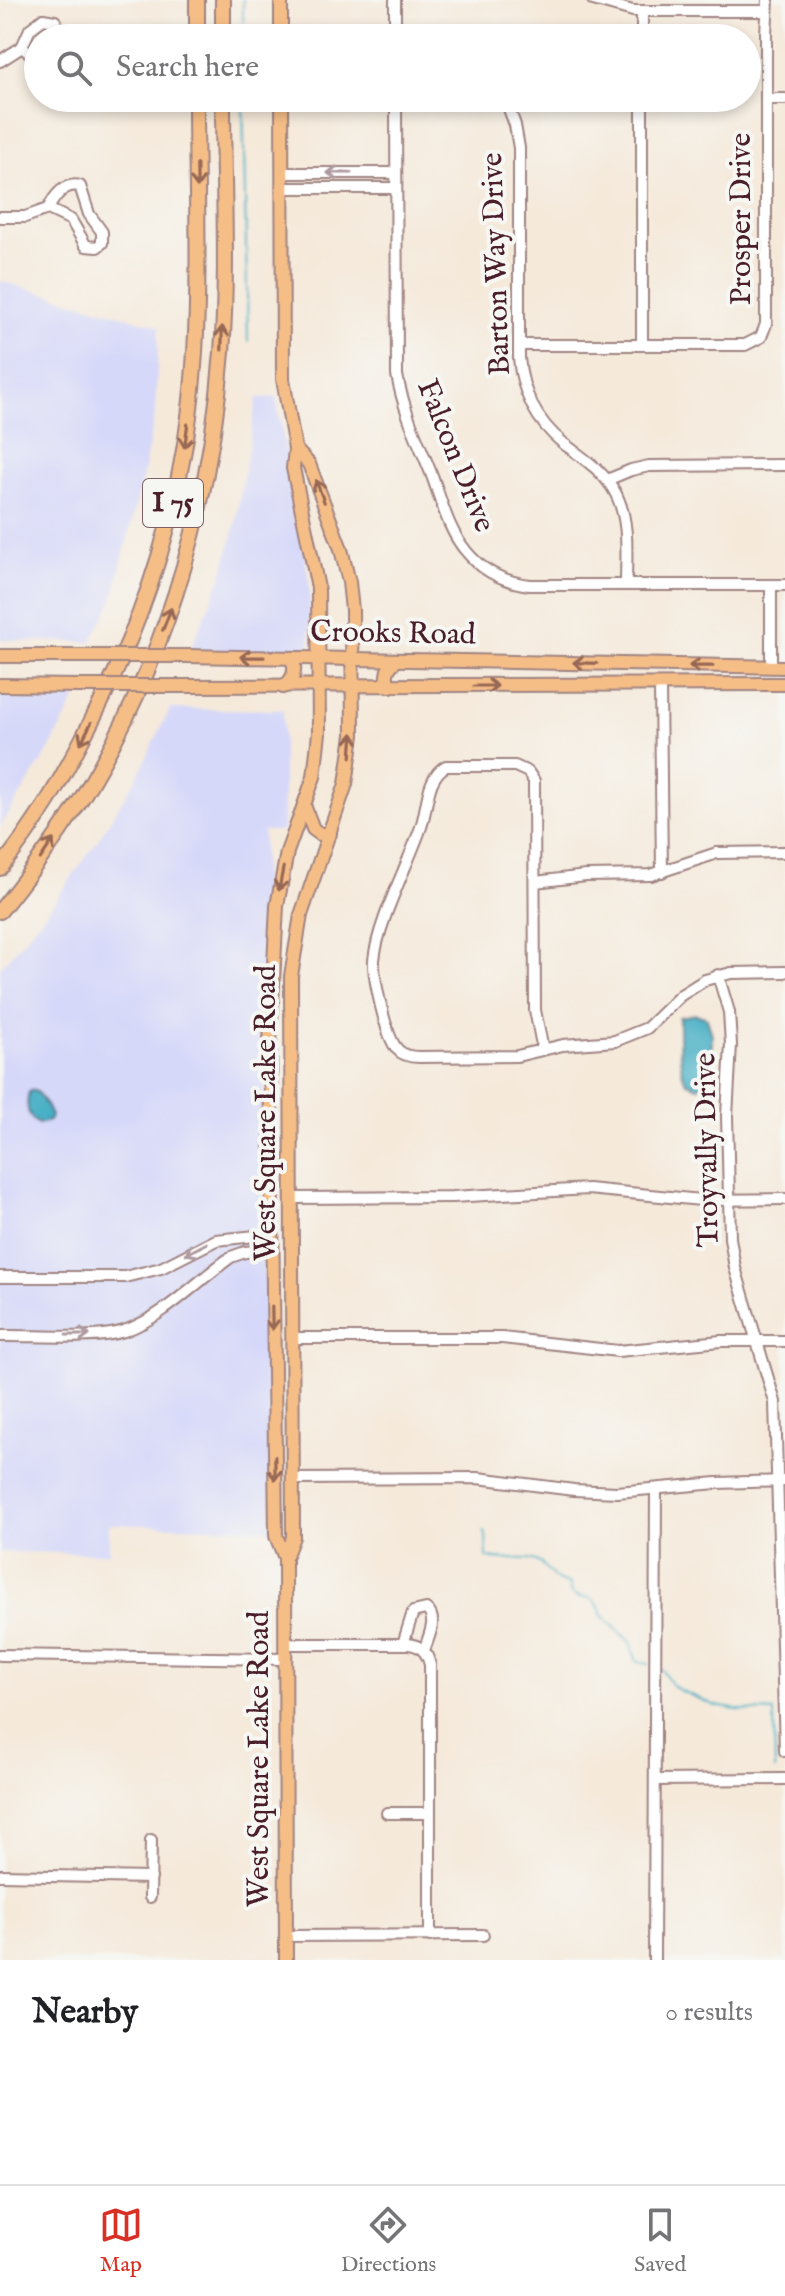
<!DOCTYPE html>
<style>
:root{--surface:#fff;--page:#f6f6f6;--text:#202124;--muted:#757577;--line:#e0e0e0;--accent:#d93025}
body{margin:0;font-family:"IM FELL English",serif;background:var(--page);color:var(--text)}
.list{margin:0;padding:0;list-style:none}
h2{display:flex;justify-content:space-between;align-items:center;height:104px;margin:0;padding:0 32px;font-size:34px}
h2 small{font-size:26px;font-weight:400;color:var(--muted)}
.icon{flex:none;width:44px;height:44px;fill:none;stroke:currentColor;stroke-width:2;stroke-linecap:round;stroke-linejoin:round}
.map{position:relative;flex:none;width:785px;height:1960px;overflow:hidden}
.search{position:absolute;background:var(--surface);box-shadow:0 4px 12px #0003;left:24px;right:24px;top:24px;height:88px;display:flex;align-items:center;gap:20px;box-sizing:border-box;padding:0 28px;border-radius:44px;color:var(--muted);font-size:30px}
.sheet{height:224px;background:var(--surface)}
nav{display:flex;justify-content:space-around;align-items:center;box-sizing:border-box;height:112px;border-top:2px solid var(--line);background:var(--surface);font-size:22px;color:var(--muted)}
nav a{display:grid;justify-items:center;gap:4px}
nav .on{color:var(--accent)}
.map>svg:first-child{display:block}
</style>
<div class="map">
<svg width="785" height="1960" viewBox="0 0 785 1960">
<rect width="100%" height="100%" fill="#f6f6f2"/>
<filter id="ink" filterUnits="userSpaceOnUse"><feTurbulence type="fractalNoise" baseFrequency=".0125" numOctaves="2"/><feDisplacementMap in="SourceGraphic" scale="16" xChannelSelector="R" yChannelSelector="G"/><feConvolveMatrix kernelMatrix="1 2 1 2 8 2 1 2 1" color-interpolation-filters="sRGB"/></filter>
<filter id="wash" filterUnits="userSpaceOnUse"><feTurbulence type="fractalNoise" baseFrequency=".006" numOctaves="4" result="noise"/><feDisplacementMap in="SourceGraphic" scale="32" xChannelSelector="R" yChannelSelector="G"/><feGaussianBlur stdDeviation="1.8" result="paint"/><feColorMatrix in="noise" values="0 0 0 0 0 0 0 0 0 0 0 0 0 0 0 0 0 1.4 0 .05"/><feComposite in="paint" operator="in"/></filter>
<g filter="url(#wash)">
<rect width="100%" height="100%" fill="#f5e9da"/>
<g fill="#d6d8f9">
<path d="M0,281L159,326L155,414L142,479L112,602L91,642L0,640Z"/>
<path d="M276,397L309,582L310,643L307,649L294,652L190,650L222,576L235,526L257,398Z"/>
<path d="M0,692H79L49,750L0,827Z"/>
<path d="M170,709L283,710V831H263L265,1165L262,1259L267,1290L272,1529L109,1524V1553L0,1552V968L50,908L96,843L137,777Z"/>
</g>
<g fill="#45aec4" stroke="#486678" stroke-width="2">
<path d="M696,1014L707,1018L712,1035L711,1080L698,1087C694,1085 689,1084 686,1081C678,1071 679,1030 679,1017Z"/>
<path d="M33,1090C41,1094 47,1107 51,1116L49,1121L38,1124C27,1117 26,1104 29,1092Z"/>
</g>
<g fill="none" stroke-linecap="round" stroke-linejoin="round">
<g stroke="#45aec4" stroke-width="2">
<path d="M243,0V38"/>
<path d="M243,98L248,341"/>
<path d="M483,1531L486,1535L487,1557C500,1563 518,1556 533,1560C545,1563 548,1574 558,1580C562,1582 566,1583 570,1585L571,1592L575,1596L590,1598L596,1602L604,1617L630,1642L637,1662L649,1664"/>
<path d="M661,1669L671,1684L679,1690L716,1706L737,1710L774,1712L775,1770"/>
</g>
</g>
</g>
<g filter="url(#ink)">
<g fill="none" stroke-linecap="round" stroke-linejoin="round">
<defs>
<g id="minor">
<path d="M395,0V38"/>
<path d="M593,0L633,11H766"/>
<path d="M642,38V11"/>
<path d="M22,47L38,60"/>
<path d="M0,61L22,47L30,29L43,19L55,21L62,38"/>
<path d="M396,98L397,375C403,409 418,441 431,473C441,499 448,530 466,551C482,571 505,582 530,585H785"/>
<path d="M505,98L515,125L519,148V358C522,392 536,421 563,443C583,458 604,471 616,494C630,522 626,555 626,585"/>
<path d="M642,98V345"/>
<path d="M766,99H785"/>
<path d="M282,173H396"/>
<path d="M282,188H396"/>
<path d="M0,217H25L48,209L71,220L86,246L97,247L102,243V232L89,214L80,186C64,182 54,197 48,209"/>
<path d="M519,345H745L761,337L766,324V33L768,0"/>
<path d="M607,480L631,470L649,466L785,465"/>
<path d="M771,667V585"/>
<path d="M660,686L662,872"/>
<path d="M535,882L586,876L651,875L717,853L785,852"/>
<path d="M718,975L729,1012L731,1044L727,1116L730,1238L735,1268L775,1402L785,1751"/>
<path d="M543,1050L535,1010L534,781L528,772L515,766H446C426,777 428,807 421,827C408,865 378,921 374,960C373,977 386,1037 397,1049C403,1056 411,1057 419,1057L517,1056L563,1045L615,1041L647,1028L681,995L705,980L731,973L785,972"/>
<path d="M292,1198L453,1197L588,1189L701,1200L785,1199"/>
<path d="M0,1277H125L161,1268L216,1240L256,1236L271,1240"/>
<path d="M0,1336C35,1335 92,1341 124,1331C164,1317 197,1281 231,1257L245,1252L271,1250"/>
<path d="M292,1338H502L618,1351L721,1341H785"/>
<path d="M293,1479L478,1478L574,1490L617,1492L717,1483L785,1481"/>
<path d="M286,1644H408C421,1645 427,1652 430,1665V1936"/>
<path d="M403,1644L413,1612L426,1609C439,1619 428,1637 424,1651"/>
<path d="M0,1655L286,1659"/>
<path d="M655,1780L785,1779"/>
<path d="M387,1813H430"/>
<path d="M0,1875L151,1878"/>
<path d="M150,1897L151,1840"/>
<path d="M286,1936L483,1935"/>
<path d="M654,1960L656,1490"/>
</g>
<g id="major">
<path d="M281,0V38"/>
<path d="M282,98L283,379L295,449L293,468L318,588L319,733L314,777L287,852L277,906L270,1043L276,1536L285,1558L286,1960"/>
<path d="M0,656H92"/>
<path d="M186,656L785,667"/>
<path d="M0,685L80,686"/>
<path d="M173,686L785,684"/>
<path d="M390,686C384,677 387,667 396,661"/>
<path d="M283,687C293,680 298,670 291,658"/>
<path d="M304,805L313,829L320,834H330"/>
<path d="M285,1558L293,1537L291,976L301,915L346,784L353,735L352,610L349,582L341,549L309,464L295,449"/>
</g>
<g id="highway">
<path d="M197,38V0"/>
<path d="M223,38V0"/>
<path d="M0,868C37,824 64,775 90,724C135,638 168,546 184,450C204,334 196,215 196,98"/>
<path d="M0,911C36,866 72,818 100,767C172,640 211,497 222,352C228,268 223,182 223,98"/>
</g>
</defs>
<use href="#minor" stroke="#a08482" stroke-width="14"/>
<use href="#major" stroke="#a08482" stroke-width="16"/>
<use href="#highway" stroke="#a08482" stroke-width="18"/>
<use href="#minor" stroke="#fff" stroke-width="10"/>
<use href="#major" stroke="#f6be87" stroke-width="12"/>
<use href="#highway" stroke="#f6be87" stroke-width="14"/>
<defs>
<g id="major-bridge">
<path d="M92,656H186"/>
<path d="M80,686H173"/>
</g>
</defs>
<use href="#major-bridge" stroke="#a08482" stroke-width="16" stroke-linecap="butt"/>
<use href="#major-bridge" stroke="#f6be87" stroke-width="12"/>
</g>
<defs><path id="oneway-shaft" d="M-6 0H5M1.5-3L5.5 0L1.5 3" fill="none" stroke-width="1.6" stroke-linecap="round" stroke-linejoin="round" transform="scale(2)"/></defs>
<g stroke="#ae9aa0">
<use href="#oneway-shaft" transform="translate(339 173) rotate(180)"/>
<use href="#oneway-shaft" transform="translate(196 1249) rotate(152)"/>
<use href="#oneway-shaft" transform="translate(78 1335)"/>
</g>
<g stroke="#976754">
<use href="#oneway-shaft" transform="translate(197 176) rotate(89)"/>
<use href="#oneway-shaft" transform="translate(222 338) rotate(-89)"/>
<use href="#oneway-shaft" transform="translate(186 436) rotate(98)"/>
<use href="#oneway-shaft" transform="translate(320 491) rotate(-111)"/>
<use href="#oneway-shaft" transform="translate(167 619) rotate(-69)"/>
<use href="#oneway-shaft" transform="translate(252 657) rotate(-179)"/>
<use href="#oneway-shaft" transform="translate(585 663) rotate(-178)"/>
<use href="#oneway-shaft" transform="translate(701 666) rotate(-179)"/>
<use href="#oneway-shaft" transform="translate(486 686)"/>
<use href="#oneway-shaft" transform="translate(86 733) rotate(117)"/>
<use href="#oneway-shaft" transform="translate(352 745) rotate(-86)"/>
<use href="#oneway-shaft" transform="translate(47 849) rotate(-56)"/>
<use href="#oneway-shaft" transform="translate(281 879) rotate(101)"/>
<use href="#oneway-shaft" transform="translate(272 1318) rotate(89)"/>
<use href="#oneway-shaft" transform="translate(275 1468) rotate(89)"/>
</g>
</g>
<g text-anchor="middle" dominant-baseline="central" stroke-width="8" stroke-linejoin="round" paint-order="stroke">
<rect fill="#f6f6f2" stroke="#7e6067" stroke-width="2" x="143" y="479" width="60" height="48" rx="6"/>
<g font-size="28" font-weight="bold" fill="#4a1f2b">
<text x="173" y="503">I 75</text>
</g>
<g font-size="30" fill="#4a1f2b" stroke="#f6f6f2">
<text transform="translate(742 219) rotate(-90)">Prosper Drive</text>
<text transform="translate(497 264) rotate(-92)">Barton Way Drive</text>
<text transform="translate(455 456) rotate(68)">Falcon Drive</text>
<text transform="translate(393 634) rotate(1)">Crooks Road</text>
<text transform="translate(267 1113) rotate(-90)">West Square Lake Road</text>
<text transform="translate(708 1150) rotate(-91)">Troyvally Drive</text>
<text transform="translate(260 1759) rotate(-90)">West Square Lake Road</text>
</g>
</g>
</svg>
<div class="search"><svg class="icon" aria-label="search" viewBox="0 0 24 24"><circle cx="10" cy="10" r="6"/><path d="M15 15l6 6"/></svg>Search here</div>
</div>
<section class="sheet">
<h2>Nearby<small>0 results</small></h2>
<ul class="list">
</ul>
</section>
<nav>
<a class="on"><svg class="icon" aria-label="map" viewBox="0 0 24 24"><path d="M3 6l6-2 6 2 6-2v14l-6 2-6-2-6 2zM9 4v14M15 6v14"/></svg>Map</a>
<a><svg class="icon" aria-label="directions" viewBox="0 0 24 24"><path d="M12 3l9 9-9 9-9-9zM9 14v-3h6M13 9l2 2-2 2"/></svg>Directions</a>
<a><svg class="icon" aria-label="saved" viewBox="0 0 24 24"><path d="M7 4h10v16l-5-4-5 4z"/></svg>Saved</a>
</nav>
